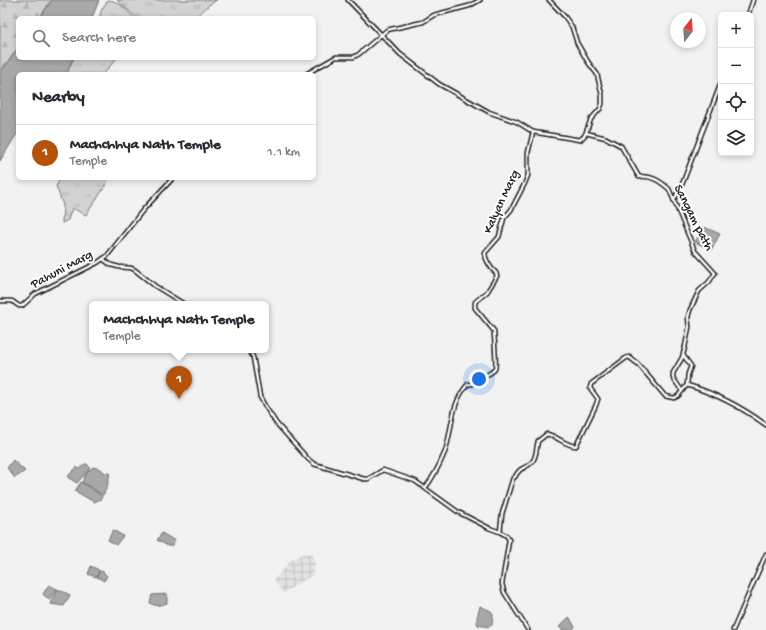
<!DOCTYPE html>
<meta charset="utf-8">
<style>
:root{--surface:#fff;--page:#f2f2f3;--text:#2b2b33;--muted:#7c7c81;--line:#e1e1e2;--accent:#b45309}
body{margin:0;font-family:"Gochi Hand",sans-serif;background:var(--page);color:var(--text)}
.controls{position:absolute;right:12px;top:12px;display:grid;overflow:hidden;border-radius:6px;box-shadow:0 2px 6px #0003}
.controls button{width:36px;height:36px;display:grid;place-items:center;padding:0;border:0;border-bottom:1px solid var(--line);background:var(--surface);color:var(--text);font:20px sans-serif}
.compass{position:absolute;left:670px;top:12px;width:36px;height:36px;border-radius:50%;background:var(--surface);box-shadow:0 2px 6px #0003;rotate:17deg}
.you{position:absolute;left:479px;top:379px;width:14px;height:14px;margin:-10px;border:3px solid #fff;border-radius:50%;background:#1a73e8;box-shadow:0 0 0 6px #1a73e833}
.badge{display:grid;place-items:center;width:26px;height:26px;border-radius:50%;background:var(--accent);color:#fff;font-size:13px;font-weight:700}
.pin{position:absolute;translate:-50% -33px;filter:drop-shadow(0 1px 2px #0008)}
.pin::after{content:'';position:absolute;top:21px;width:14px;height:12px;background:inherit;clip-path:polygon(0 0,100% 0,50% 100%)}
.popup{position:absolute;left:89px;top:301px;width:180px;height:52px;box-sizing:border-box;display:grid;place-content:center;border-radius:6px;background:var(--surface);filter:drop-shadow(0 1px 3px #0005);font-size:13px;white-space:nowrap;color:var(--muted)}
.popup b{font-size:15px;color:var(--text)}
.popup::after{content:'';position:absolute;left:50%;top:100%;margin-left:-8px;border:8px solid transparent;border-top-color:var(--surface)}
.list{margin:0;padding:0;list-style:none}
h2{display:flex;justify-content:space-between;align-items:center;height:52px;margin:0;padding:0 16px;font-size:17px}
h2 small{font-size:13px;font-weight:400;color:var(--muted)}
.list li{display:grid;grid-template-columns:26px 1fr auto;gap:12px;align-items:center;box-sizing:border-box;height:56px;padding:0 16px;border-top:1px solid var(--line)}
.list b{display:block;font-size:15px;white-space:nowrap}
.list p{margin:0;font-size:13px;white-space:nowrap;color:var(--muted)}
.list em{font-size:13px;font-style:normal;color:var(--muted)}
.icon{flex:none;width:22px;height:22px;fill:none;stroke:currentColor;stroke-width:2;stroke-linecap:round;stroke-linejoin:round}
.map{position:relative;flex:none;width:766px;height:630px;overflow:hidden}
.search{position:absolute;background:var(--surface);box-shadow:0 2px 6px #0003;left:16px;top:16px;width:300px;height:44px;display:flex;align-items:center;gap:10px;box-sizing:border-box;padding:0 14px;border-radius:6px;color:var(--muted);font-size:15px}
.panel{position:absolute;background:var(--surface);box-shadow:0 2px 6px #0003;left:16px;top:72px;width:300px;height:108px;border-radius:6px}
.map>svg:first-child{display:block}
</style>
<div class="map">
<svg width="766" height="630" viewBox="0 0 766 630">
<defs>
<pattern id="industrial-grid" width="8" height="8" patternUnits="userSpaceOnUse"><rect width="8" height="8" fill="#e2e2e2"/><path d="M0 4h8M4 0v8" fill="none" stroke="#c1c1c1"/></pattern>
<pattern id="grass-tufts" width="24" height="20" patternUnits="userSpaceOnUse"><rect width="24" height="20" fill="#d2d2d2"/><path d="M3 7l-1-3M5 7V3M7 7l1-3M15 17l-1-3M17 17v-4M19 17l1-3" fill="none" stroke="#b4b4b4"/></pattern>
<pattern id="forest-firs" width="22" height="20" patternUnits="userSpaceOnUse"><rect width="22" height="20" fill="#d2d2d2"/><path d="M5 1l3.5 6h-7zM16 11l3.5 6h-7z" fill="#b4b4b4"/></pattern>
</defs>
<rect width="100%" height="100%" fill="#f2f2f2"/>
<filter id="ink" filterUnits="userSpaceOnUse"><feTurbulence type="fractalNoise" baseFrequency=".025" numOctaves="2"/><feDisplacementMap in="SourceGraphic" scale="8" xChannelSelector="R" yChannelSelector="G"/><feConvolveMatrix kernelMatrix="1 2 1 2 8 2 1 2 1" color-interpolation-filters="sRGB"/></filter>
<g filter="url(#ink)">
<path fill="url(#industrial-grid)" d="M304,553L312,555L315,563L313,575L283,593L274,580L291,560Z"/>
<g fill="url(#grass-tufts)" stroke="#777">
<path d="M108,0C118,0 127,11 134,18H99L102,9Z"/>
<path d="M117,0H217L210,4L195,18H137Z"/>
<path d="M74,58H117L103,74H66Z"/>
<path d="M61,178H109L104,188L86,215L72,208L68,220L62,223L63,205L56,186Z"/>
</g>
<path fill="url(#forest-firs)" stroke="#777" d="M0,0H52L39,18H18V48L0,73Z"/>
<g fill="#a8a8a8" stroke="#707070">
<path d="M52,0H99L92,18H39Z"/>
<path d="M18,48V58H73L67,74H18V132L0,161V73Z"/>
<path d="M704,227L720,234L711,250L695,242Z"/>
<path d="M13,460L25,471L15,478L7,468Z"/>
<path d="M85,464H87L90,468L77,483L67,477L77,467L79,469Z"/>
<path d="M93,467L101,469L105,473H110L107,487L103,495L82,482L86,474Z"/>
<path d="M81,482L102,496L101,499L94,502L75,491Z"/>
<path d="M113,530L123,536L116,545L108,540Z"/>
<path d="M162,533L175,541L172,546H168L157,540Z"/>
<path d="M91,566L99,570V572L102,571L107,576L104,581L97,577L99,572L96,577L88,574Z"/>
<path d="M49,585L57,589L49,600L43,594Z"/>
<path d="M58,589L70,595L64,606L51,604V601Z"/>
<path d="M167,594V603C161,605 155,607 150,603L152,595Z"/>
<path d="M480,606L491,611L493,614L492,625L489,627L478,625C475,619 479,612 480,606Z"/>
<path d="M569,617L575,627L572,630H563L559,627Z"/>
</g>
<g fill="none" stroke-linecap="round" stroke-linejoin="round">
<defs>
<g id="secondary">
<path d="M348,0L400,54L439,84L489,112L517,122L533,132"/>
<path d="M748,15L753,0"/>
<path d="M306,74L336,57H354L359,54L387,30L423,22L434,15L469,6L480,0"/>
<path d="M586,133L606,138L621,146L639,177C651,175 660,181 669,189L695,251L715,273L709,282L699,291L690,310L688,317L689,327L685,347L682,358L673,373V378L682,391"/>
<path d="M674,200L683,182L721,83"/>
<path d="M103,259L111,265L119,267L131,268L135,270L155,286L184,304"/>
<path d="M0,301H12L19,306H22L35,294L97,263L107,256L143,210L173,178"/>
<path d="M249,350L253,357L260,397L265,406L276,423L308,459L314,464L364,479H368L383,470L415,481L458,512L489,528L500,532L507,536L509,540L502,584L504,592L528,630"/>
<path d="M687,385C714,393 743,408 766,425"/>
<path d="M425,488C434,477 440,464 445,452C453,428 450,404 468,384C474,385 477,382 482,378C486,375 492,373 495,369C497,366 494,337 494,331L475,308V302L487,292L497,276L496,273C491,269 485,259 485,253L499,237L504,218L511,210L525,183L528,175V153L533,132L580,140L585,135L591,119L600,109L602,104V95L597,74L588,62L577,43L572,27L565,17L549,0"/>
<path d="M500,532L502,514L513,478L515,477C521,465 525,470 532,462C537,457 536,448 538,441L547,434C557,436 566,446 576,446L596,405L598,399L590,388L591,384L626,358L629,357L638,364L665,396L674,398L678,396L687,385L688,374L691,366L683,355"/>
<path d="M733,630L766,554"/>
</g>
</defs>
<use href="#secondary" stroke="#1c1c1c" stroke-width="5.5"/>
<use href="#secondary" stroke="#fff" stroke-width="2.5"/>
</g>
</g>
<g text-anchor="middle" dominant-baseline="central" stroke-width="4" stroke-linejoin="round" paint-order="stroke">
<g font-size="13" fill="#1c1c1c" stroke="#fff">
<text transform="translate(502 202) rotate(-65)">Kalyan Marg</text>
<text transform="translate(693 218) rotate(63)">Sangam path</text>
<text transform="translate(62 270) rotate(-28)">Pahuni Marg</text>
</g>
</g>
</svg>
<div class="controls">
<button>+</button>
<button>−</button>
<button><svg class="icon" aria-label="locate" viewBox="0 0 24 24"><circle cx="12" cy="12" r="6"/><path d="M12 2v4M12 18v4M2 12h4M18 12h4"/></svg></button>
<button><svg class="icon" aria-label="layers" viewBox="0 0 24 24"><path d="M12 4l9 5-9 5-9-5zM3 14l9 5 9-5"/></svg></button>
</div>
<svg class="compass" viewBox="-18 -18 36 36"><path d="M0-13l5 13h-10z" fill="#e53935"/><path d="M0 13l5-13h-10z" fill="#7c7c81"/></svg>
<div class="you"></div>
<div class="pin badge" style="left:179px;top:399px">1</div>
<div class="popup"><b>Machchhya Nath Temple</b>Temple</div>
<div class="search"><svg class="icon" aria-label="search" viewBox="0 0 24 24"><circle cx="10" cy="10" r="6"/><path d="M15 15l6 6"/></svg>Search here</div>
<section class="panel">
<h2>Nearby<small></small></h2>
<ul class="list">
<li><span class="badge">1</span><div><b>Machchhya Nath Temple</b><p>Temple</p></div><em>1.1 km</em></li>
</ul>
</section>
</div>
